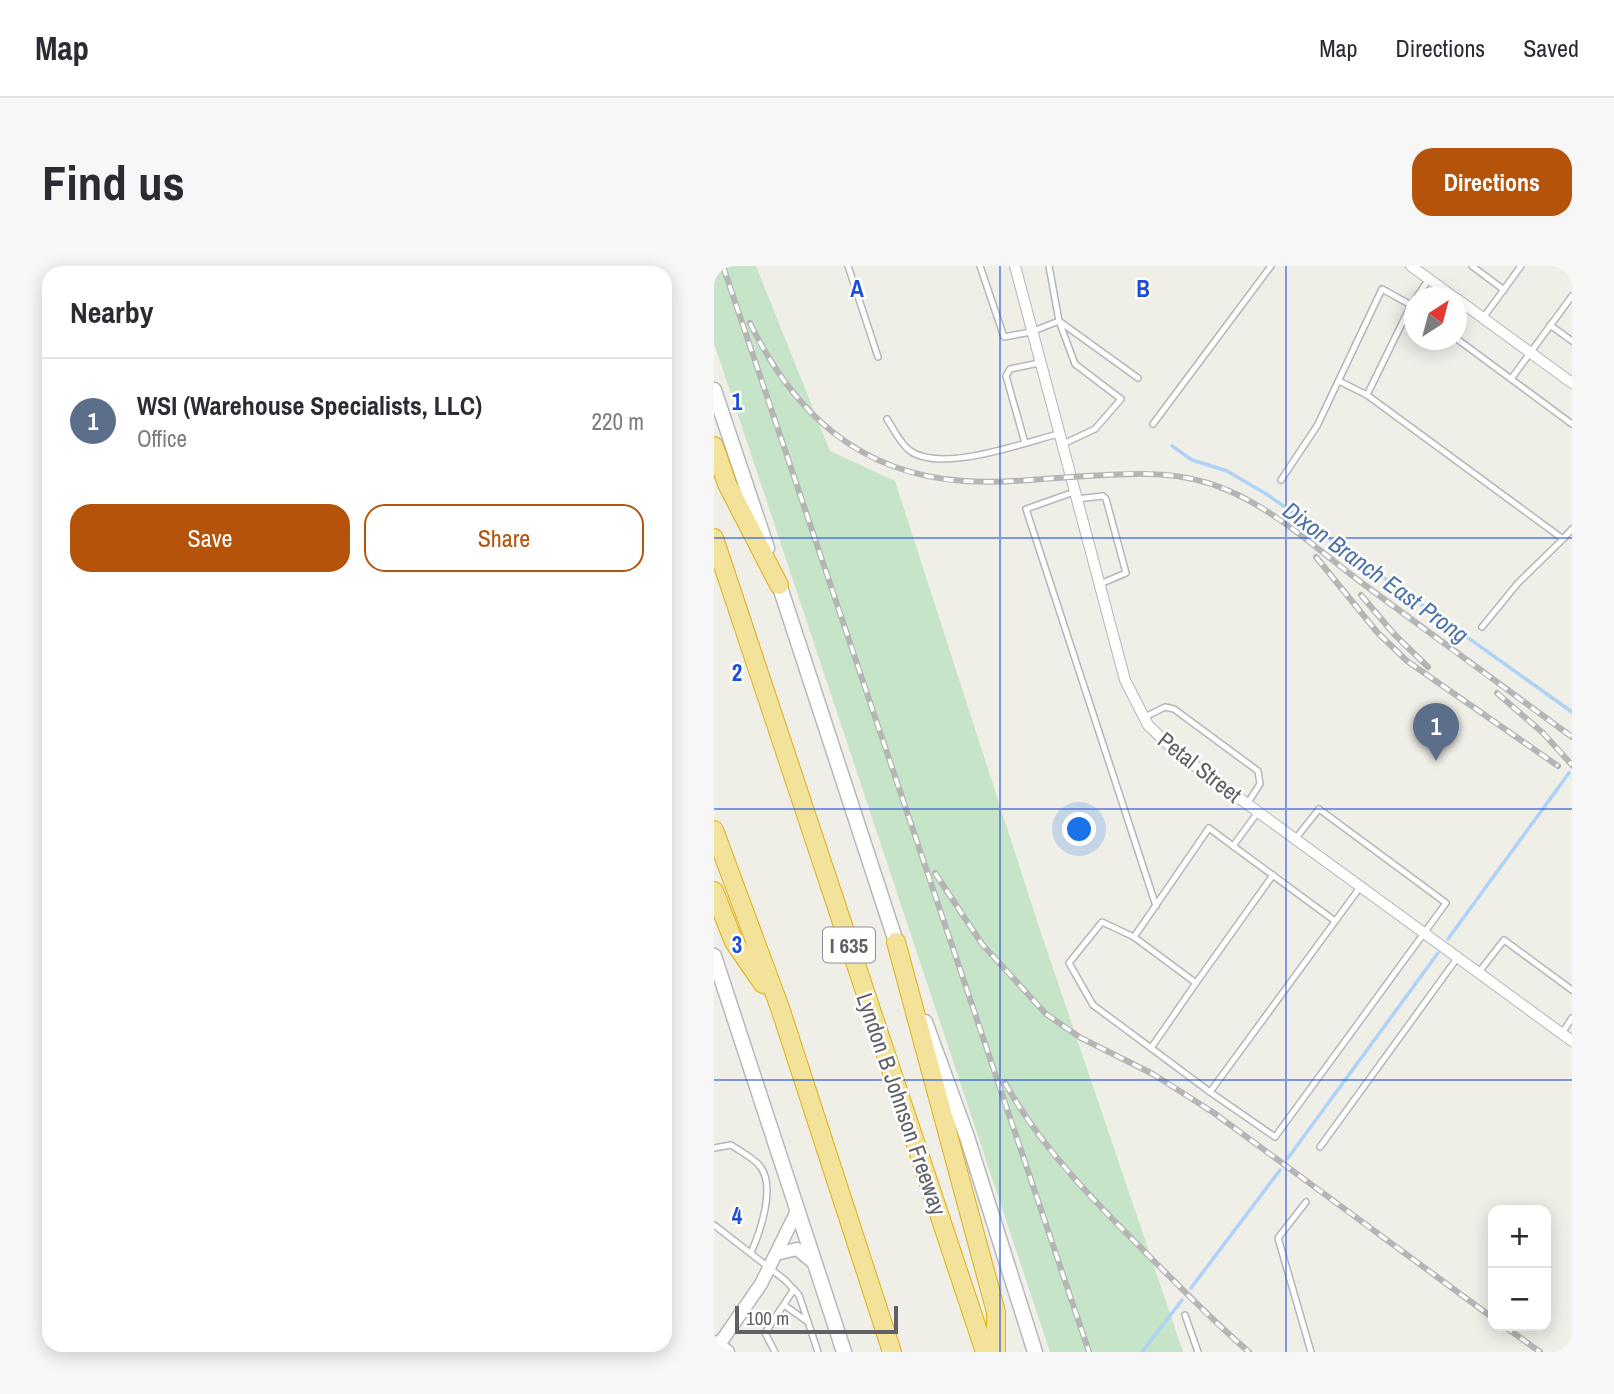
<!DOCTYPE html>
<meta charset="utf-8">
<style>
:root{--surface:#fff;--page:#f7f7f7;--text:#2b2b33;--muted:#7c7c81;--line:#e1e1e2;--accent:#b45309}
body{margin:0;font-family:"Archivo Narrow",sans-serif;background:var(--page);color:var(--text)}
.controls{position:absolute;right:21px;bottom:21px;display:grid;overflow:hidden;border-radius:14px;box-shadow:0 4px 18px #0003}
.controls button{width:63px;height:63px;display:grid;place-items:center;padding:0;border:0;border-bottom:2px solid var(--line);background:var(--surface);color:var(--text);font:35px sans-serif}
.compass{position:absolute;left:690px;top:21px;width:63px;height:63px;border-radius:50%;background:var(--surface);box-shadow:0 4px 18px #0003;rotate:36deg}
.scale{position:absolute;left:21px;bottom:18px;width:163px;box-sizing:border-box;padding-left:7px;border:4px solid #5f6166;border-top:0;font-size:19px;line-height:24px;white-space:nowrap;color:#5f6166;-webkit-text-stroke:5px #fff;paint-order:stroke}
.you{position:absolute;left:366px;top:564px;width:24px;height:24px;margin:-18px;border:5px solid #fff;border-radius:50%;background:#1a73e8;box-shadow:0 0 0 10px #1a73e833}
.badge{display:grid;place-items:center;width:46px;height:46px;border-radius:50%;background:var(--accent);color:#fff;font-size:23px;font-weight:700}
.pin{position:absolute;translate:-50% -58px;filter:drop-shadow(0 2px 4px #0008)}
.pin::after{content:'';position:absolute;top:37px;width:24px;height:21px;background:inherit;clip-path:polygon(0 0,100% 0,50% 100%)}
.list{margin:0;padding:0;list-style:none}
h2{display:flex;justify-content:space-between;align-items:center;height:91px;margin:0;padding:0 28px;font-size:30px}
h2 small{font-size:23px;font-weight:400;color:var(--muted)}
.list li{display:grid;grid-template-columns:46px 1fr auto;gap:21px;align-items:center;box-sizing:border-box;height:126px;padding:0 28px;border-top:2px solid var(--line)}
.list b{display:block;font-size:26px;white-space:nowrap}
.list p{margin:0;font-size:23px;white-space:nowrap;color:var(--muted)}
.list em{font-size:23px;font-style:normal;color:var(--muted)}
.actions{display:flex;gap:14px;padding:21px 28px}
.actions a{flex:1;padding:16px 0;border:2px solid var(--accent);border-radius:21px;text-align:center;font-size:24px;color:var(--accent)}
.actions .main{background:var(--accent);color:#fff}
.map{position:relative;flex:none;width:858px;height:1086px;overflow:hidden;border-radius:21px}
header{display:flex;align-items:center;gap:42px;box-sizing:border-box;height:98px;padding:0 35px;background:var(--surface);border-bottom:2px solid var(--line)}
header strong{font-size:33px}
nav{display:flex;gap:38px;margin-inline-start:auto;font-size:24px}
.intro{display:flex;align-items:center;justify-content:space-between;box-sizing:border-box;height:168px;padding:0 42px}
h1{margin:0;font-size:49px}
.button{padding:18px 32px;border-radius:21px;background:var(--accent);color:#fff;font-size:24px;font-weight:700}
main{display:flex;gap:42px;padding:0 42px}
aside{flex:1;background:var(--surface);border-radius:21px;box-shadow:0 4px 18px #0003}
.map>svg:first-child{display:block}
</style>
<header>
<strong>Map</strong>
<nav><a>Map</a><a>Directions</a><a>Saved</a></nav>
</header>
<div class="intro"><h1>Find us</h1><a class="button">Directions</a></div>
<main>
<aside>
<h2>Nearby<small></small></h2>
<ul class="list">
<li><span class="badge" style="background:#5c6f8a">1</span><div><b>WSI (Warehouse Specialists, LLC)</b><p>Office</p></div><em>220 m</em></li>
</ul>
<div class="actions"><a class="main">Save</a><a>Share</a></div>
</aside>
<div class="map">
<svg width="858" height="1086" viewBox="0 0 858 1086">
<rect width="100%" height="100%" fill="#efeee7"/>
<path fill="#c6e4c8" d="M0,0H42L116,185L181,215L326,664L469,1086H336L0,77Z"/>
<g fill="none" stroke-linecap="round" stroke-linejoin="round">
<g stroke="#afd3f7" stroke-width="3.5">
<path d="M458,180L478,194L513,205L554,229L858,446"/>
<path d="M734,673L855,507"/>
<path d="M574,892L724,687"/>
<path d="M477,1022L566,904"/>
<path d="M428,1086L468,1034"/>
</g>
<defs>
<g id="service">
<path d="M134,0L164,91"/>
<path d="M266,0L290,71L317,66L345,55L424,112"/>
<path d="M335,0L345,55L361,98L407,133L381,163L347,179"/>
<path d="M758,0L790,24"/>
<path d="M702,32L715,13"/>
<path d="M701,42L697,39L653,129L849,273L858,263"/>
<path d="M769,52L807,0"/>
<path d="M836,59L858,75"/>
<path d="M743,73L858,158"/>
<path d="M797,113L858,30"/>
<path d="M625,115L653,129"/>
<path d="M173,153C179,162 186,177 195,184C225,208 309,177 344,168"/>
<path d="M439,158L557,0"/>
<path d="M311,177L292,110L296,103L325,97"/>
<path d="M567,214L603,160L668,23L697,39L701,34"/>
<path d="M360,226L312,243L442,640"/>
<path d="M362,233L389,230L392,233L412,307L386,318"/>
<path d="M768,361L804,317L849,273"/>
<path d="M429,452L451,441L460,443L544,505L546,518L533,538"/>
<path d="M544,546L519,580L621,655"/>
<path d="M582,572L605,543L732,637L561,871L496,826L647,620"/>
<path d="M420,671L388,656L355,697L379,739L437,782"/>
<path d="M765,706L790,674L858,724"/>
<path d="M482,717L559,609"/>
<path d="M848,767L858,752"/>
<path d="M496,826L437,782L482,717L420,671L495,562L519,580"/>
<path d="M606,881L744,691"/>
<path d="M0,882L17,879C26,885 38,891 45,899C63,919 46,966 37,987"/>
<path d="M592,936L564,972L597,1086"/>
<path d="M0,959L71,1014L85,1029L104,1086"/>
<path d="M70,1039L94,1056"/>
<path d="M471,1049L484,1086"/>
<path d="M61,1086L51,1067L80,1023"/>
</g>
<g id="minor">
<path d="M301,0L411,414L434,459L462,486L858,775"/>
<path d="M697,0L741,32"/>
<path d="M743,33L858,117"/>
</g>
<g id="tertiary">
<path d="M62,988L83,983L101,998"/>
<path d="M0,1086L47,1018L83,945"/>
</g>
<g id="secondary">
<path d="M0,124L53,282"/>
<path d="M63,312L185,685"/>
<path d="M0,690L130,1086"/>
<path d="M211,756L253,871L321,1086"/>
<path d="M0,1077L13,1086"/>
</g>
<g id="motorway">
<path d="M0,180L13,218L65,319"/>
<path d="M0,272L271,1086"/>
<path d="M0,564L66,742L178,1086"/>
<path d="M0,625L20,676L49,718"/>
<path d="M182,676L282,1046V1086"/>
</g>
</defs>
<use href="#service" stroke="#b4b6ba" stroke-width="8"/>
<use href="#minor" stroke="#b4b6ba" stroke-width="12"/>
<use href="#tertiary" stroke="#b4b6ba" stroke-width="15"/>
<use href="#secondary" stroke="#b6b8bd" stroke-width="17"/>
<use href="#motorway" stroke="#e0af16" stroke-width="20"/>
<use href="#service" stroke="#fff" stroke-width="5"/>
<use href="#minor" stroke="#fff" stroke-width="10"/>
<use href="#tertiary" stroke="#fff" stroke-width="12"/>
<use href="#secondary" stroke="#fff" stroke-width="14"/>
<use href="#motorway" stroke="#f3e39a" stroke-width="18"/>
<defs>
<g id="rail">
<path d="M9,0L375,1086"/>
<path d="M36,57C80,148 146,208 250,215C290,218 332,212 372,210C420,207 468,204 513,224C563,245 605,285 648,317C718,369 788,420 858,471"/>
<path d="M602,291L663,366L693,395L844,500"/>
<path d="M647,329L680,368L714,401"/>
<path d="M783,427L829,467L858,499"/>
<path d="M221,607L268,678L332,748L367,772L439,808L500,847L779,1052"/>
<path d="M291,817C330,886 383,938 438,993C470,1025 501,1057 535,1086"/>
<path d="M790,1060L826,1086"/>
</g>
</defs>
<use href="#rail" stroke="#b5b5b6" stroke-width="6"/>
<use href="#rail" stroke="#fff" stroke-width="3.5" stroke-dasharray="10" stroke-linecap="butt"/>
</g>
<path fill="none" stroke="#1d4ed8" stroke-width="2" stroke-opacity="0.55" d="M286,0V1086M572,0V1086M0,272H858M0,543H858M0,814H858"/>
<g text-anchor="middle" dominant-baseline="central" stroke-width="5" stroke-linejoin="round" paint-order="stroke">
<rect fill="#fff" stroke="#8f9094" stroke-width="2" x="109" y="661.5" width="52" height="35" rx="5"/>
<g font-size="21" font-weight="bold" fill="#5f6166">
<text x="135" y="679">I 635</text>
</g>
<g font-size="23" fill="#5f6166" stroke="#fff">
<text transform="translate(486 501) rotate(38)">Petal Street</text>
<text transform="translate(188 838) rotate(71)">Lyndon B Johnson Freeway</text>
</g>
<g font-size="24" font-style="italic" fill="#4c73a8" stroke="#fff">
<text transform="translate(662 306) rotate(36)">Dixon Branch East Prong</text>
</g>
</g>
<g font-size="23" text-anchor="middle" font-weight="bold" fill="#1d4ed8" stroke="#fff" stroke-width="5" stroke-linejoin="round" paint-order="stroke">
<text x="143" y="31">A</text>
<text x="429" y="31">B</text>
<text x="23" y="144">1</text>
<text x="23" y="415">2</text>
<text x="23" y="687">3</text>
<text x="23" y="958">4</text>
</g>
</svg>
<div class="controls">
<button>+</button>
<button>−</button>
</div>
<svg class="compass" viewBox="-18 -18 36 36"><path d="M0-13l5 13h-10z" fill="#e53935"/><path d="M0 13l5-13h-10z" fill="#7c7c81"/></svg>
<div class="scale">100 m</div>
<div class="you"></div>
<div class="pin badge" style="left:722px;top:495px;background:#5c6f8a">1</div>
</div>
</main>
